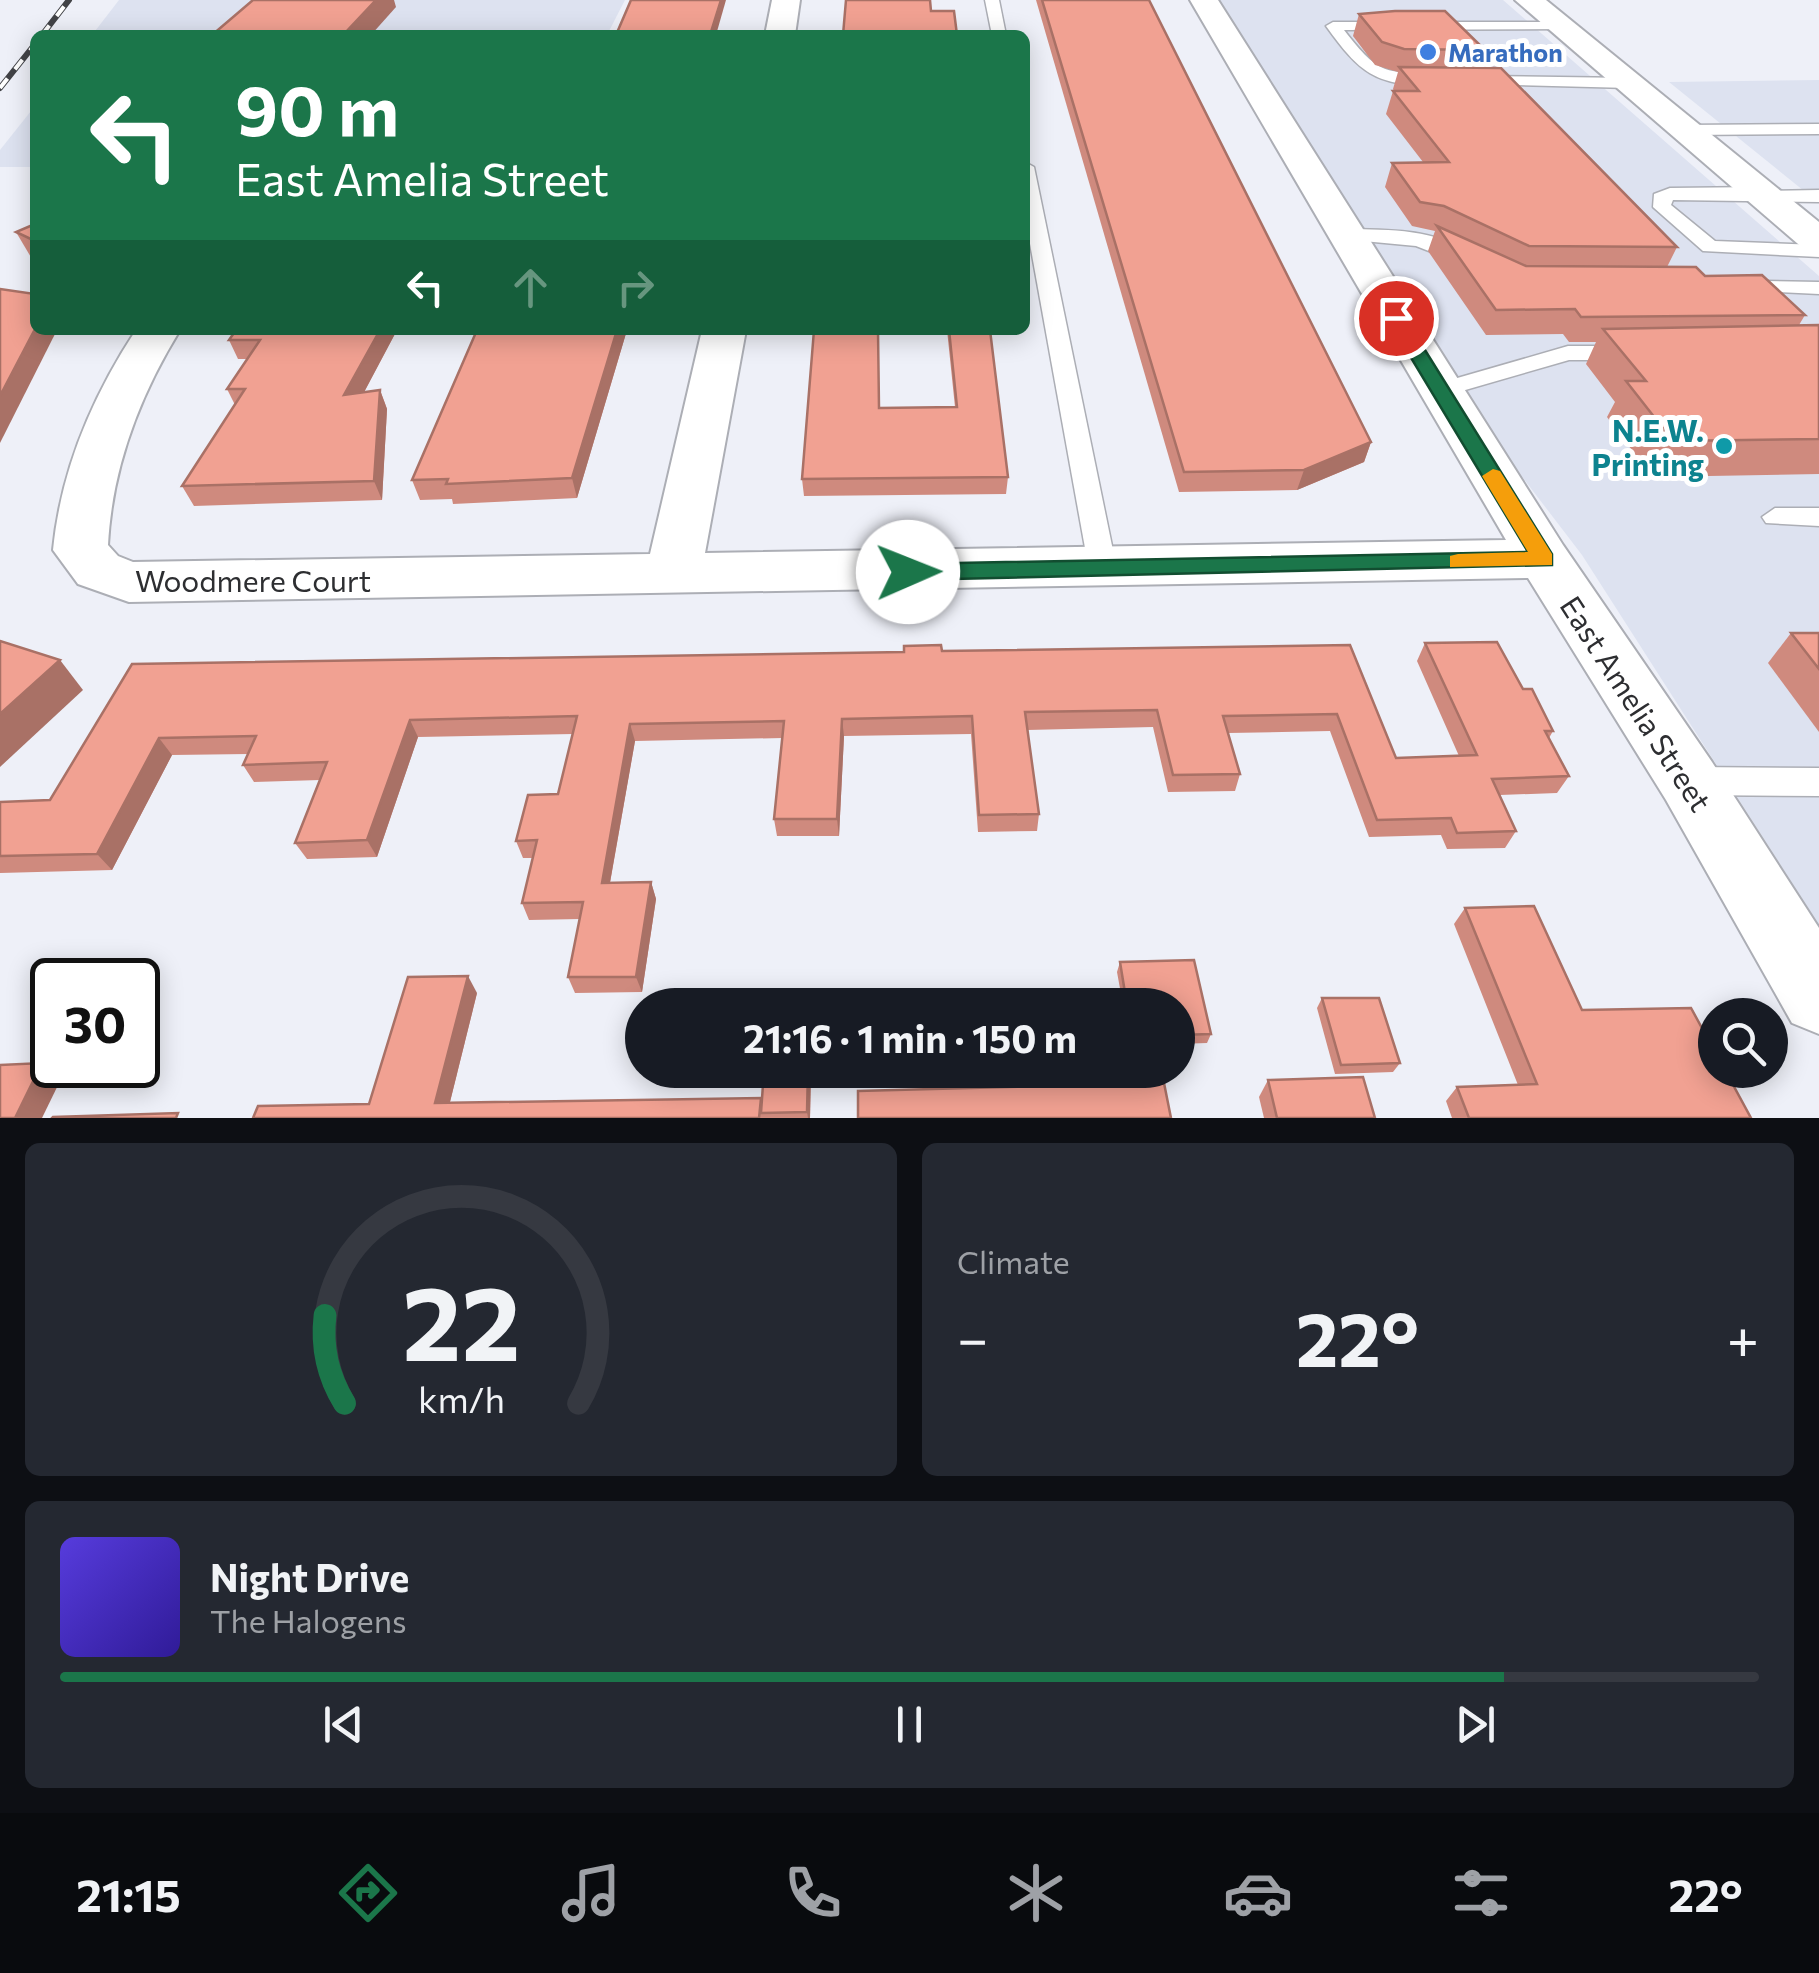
<!DOCTYPE html>
<meta charset="utf-8">
<style>
:root{--surface:#171b24;--page:#242831;--text:#f1f3f6;--muted:#9ea1a6;--line:#363941;--accent:#1b764a}
body{margin:0;font-family:Commissioner,sans-serif;background:var(--page);color:var(--text);height:100vh;display:flex;flex-direction:column;font-size:38px;white-space:nowrap}
*{box-sizing:border-box;margin:0}
p{font-size:32px;color:var(--muted)}
.icon{flex:none;width:55px;height:55px;fill:none;stroke:currentColor;stroke-width:2;stroke-linecap:round;stroke-linejoin:round}
.map{position:relative;height:1118px;overflow:hidden}
.drawer{display:flex;flex-direction:column;gap:25px;padding:25px;background:#0d0f14;flex:1}
.drawer>*{flex:none}
.top-card{position:absolute;left:30px;top:30px;width:1000px;height:305px;border-radius:15px;box-shadow:0 5px 25px #0003;background:#1b764a;color:#fff;overflow:hidden}
.tools{position:absolute;left:1698px;top:998px;display:grid;gap:20px}
.tools a{display:grid;place-items:center;width:90px;height:90px;border-radius:50%;background:var(--surface);box-shadow:0 5px 25px #0003;font-size:50px}
.speed{position:absolute;left:30px;top:958px;display:flex;gap:20px;font-size:50px;font-weight:700;text-align:center}
.speed>*{display:grid;place-content:center;width:130px;height:130px;border-radius:50%;background:var(--surface);box-shadow:0 5px 25px #0003;line-height:1}
.speed .limit{border:5px solid #111;border-radius:15px;background:#fff;color:#111}
.pin{position:absolute;display:grid;place-items:center;width:85px;height:85px;color:#fff;margin:-42px;border:5px solid #fff;border-radius:50%;box-shadow:0 2px 10px #0007}
.me{position:absolute;width:110px;margin:-55px;rotate:89deg;stroke-linejoin:round;filter:drop-shadow(0 0 8px #0008)}
.turn{display:flex;align-items:center;gap:35px;height:210px;padding:0 40px;font-size:45px}
.turn .icon{width:130px;height:130px;stroke-width:2.5}
.turn b{display:block;font-size:70px;line-height:85px}
.lanes{display:flex;align-items:center;height:95px;padding:0 40px;background:#0003;justify-content:center;gap:50px;direction:ltr}
.lanes .off{opacity:.35}
.big{font-size:75px;font-weight:700;line-height:1.1}
.drawer .card{flex:1;display:flex;flex-direction:column;justify-content:center;gap:15px;min-width:0;padding:0 35px;border-radius:15px;background:var(--page)}
.drawer .dial{align-items:center;gap:0}
.dial svg{height:260px;overflow:visible;fill:none;stroke:var(--line);stroke-width:7;stroke-linecap:round;text-anchor:middle}
.dial text{fill:var(--text);stroke:none}
.song{display:flex;align-items:center;gap:30px}
.cover{width:120px;height:120px;border-radius:15px;background:linear-gradient(135deg,hsl(250 70% 55%),hsl(250 70% 35%))}
.played{height:10px;border-radius:5px;background:linear-gradient(90deg,var(--accent) 85%,var(--line) 85%)}
.keys{display:flex;justify-content:space-around;direction:ltr}
.heat{display:flex;justify-content:space-between;align-items:center;font-size:55px;direction:ltr}
.drawer .tiles{flex:1;display:grid;gap:25px;grid-template-columns:1fr 1fr}
.card:last-child{grid-column:span 2}
.trip{position:absolute;left:625px;top:988px;width:570px;height:100px;border-radius:50px;background:var(--surface);box-shadow:0 5px 25px #0003;font-weight:700;line-height:100px;text-align:center}
.menu{display:flex;height:160px;justify-content:space-around;align-items:center;background:#090b0e;color:var(--muted)}
.menu .icon{width:70px;height:70px}
.menu .current{color:var(--accent)}
.menu b{font-size:45px;color:var(--text)}
.map>svg:first-child{display:block}
</style>
<div class="map">
<svg width="1819" height="1118" viewBox="0 0 1819 1118">
<rect width="100%" height="100%" fill="#eef0f8"/>
<g fill="#dde2f0">
<path d="M119 0H625L607 35H92Z"/>
<path d="M1219 0H1503L1819 276V925L1582 555 1507 457Z"/>
<path d="M1819 80V203L1669 82Z"/>
<path d="M35 106V167H0V150Z"/>
</g>
<g fill="none" stroke-linecap="round" stroke-linejoin="round">
<g stroke="#acaeb5" stroke-width="3">
<g id="service">
<path d="M985 0H999L1006 35H992Z"/>
<path d="M1560 22 1565 23V29L1344 30C1382 79 1383 68 1439 78V84L1433 86C1374 85 1360 73 1326 26L1333 22Z"/>
<path d="M1481 76 1629 78 1637 83 1629 88 1475 84V78Z"/>
<path d="M1819 124V134L1686 135 1678 130 1686 125Z"/>
<path d="M1025 162 1034 167 1117 570 1103 580 1089 570 1025 216Z"/>
<path d="M1761 187 1769 191 1819 190V202L1673 200 1671 205 1715 241 1819 245V257L1703 251 1653 207 1654 194 1670 188Z"/>
<path d="M1349 229C1388 230 1443 228 1472 258L1462 264 1416 246 1342 239V231Z"/>
<path d="M1766 281 1819 282V294L1759 291V283Z"/>
<path d="M1568 346H1628L1639 353 1628 360H1569L1441 397 1429 390 1433 385Z"/>
<path d="M1775 508H1819V526L1766 523 1762 517Z"/>
<path d="M1691 767 1819 768V796L1691 795 1679 791 1675 781 1679 771Z"/>
</g>
</g>
<g stroke="#acaeb5" stroke-width="4">
<g id="minor">
<path d="M772 0H800L795 35H765Z"/>
<path d="M1190 0H1218L1563 545 1712 762 1819 928V1034L1792 1023 1666 800 1528 578 129 602 78 584 53 550C61 470 92 397 136 330H180C140 395 112 468 108 545L118 556 133 562 650 554 702 330H746L705 553 1506 540Z"/>
</g>
</g>
<g stroke="#acaeb5" stroke-width="4">
<path id="secondary" d="M1515 0H1546L1819 222V254L1805 250Z"/>
</g>
<use href="#service" fill="#fff" fill-rule="evenodd"/>
<use href="#minor" fill="#fff" fill-rule="evenodd"/>
<use href="#secondary" fill="#fff" fill-rule="evenodd"/>
<g stroke="#424347" stroke-width="6">
<g id="rail">
<path d="M42 35 69 0"/>
<path d="M0 88 35 44"/>
</g>
</g>
<use href="#rail" stroke="#fff" stroke-width="4" stroke-dasharray="12" stroke-linecap="butt"/>
</g>
<g fill="#cf8a7e">
<path d="M1036 0H1149L1371 442 1364 462 1297 490 1179 492Z"/>
<path d="M1359 14 1485 50 1479 68 1677 247 1667 267 1705 276 1805 315 1799 325H1819V474L1652 477 1607 417 1615 402 1586 364 1596 342H1569L1563 334 1486 335 1428 251 1435 231 1412 226 1385 187 1392 163 1423 162 1386 114 1393 91H1394L1393 89 1398 72 1375 65 1353 36Z"/>
<path d="M35 224V260L32 259 16 232Z"/>
<path d="M236 330H397L364 392 380 390 387 409 382 500 194 506 182 486 235 405 227 389 247 359H238L229 340Z"/>
<path d="M627 330 577 498 453 504 452 499 420 500 412 480Z"/>
<path d="M947 330H990L1008 477 1006 494 804 496 802 479 879 408 955 407Z"/>
<path d="M1791 633H1819V732L1768 663Z"/>
<path d="M1425 643 1523 689 1553 731 1549 738 1569 776 1557 793 1500 795 1516 831 1505 848 1447 849 1441 835 1369 837 1330 731 1228 733 1240 774 1235 791 1168 792 1153 727 1027 730 1039 814 1037 831 978 832 971 734 844 736 839 836H777L774 819 782 738 635 741 610 883 651 882 656 899 642 992 575 993 568 977 580 919 529 920 522 903 533 858H523L516 841 558 794 573 734 418 737 377 857 307 859 295 843 320 780 254 782 243 765 248 754 172 755 112 870 0 873V802L50 800 132 664 1350 645 1396 758 1459 756 1417 661Z"/>
<path d="M1465 908 1582 1010 1751 1118H1452L1446 1101 1457 1087 1518 1085 1454 924Z"/>
<path d="M1194 960 1211 1034 1207 1043 1178 1044V1005H1123L1117 972 1120 962Z"/>
<path d="M477 993 450 1102 762 1103 811 1070 810 1118H253L369 1104Z"/>
<path d="M1322 998 1400 1063 1393 1072 1335 1074 1317 1008Z"/>
<path d="M1268 1080 1375 1118H1264L1259 1097Z"/>
</g>
<g fill="#a97166">
<path d="M376 0H394L396 7 371 35H343Z"/>
<path d="M721 0H726L716 35H710Z"/>
<path d="M35 330H57L0 443V396Z"/>
<path d="M380 330H397L352 415 344 395Z"/>
<path d="M617 330H627L577 498 572 478Z"/>
<path d="M380 390 387 409 382 500 374 481Z"/>
<path d="M1371 442 1364 462 1297 490 1304 470Z"/>
<path d="M60 660 83 690 0 767V714Z"/>
<path d="M842 719 844 736 839 836 837 819Z"/>
<path d="M410 720 418 737 377 857 367 840Z"/>
<path d="M630 724 635 741 607 899 602 883Z"/>
<path d="M159 738 172 755 112 870 97 854Z"/>
<path d="M651 882 656 899 642 992 636 977Z"/>
<path d="M468 976 477 993 446 1118 435 1103Z"/>
<path d="M42 1063 61 1079 42 1118H15Z"/>
<path d="M808 1070H811L810 1118H808L807 1112Z"/>
</g>
<g fill="#f1a192" stroke="#a97166" stroke-width="2.5">
<path d="M253 0H376L343 35H212Z"/>
<path d="M631 0H721L710 35H616Z"/>
<path d="M846 0H930L931 11H954L957 35H843Z"/>
<path d="M1042 0H1149L1371 442 1304 470 1184 472Z"/>
<path d="M1395 11H1445L1485 50 1404 49 1382 42 1359 14Z"/>
<path d="M1399 67 1501 68 1677 247 1529 246 1444 206 1420 202 1392 163 1449 162 1393 91H1419Z"/>
<path d="M35 224V241L16 232Z"/>
<path d="M1437 226 1526 266 1696 267 1705 276 1762 275 1805 315 1581 317 1575 309 1496 310Z"/>
<path d="M0 289 35 294V329L0 396Z"/>
<path d="M1819 325V439L1673 441 1626 381H1646L1603 329Z"/>
<path d="M236 330H380L344 395 380 390 374 481 182 486 245 389H227L260 340H229Z"/>
<path d="M477 330H617L572 478 446 484 448 479 412 480Z"/>
<path d="M814 330H878L879 408 957 407 949 330H990L1008 477 802 479Z"/>
<path d="M1791 633H1819V669Z"/>
<path d="M0 641 60 660 0 714Z"/>
<path d="M1497 642 1523 689H1532L1553 731H1545L1569 776 1492 779 1516 831 1457 833 1451 818 1377 820 1337 714 1223 716 1240 774 1173 775 1157 710 1025 712 1039 814 979 815 972 716 842 719 837 819H774L784 721 630 724 602 883 651 882 636 977H568L583 902 522 903 537 840 516 841 528 795 558 794 577 716 410 720 367 840 295 843 327 762 243 765 256 736 159 738 97 854 0 856V802L50 800 132 664 904 652V646L941 645 942 651 1350 645 1396 758 1477 755 1425 643Z"/>
<path d="M1534 906 1582 1010 1691 1008 1715 1052V1070H1725L1751 1118H1469L1457 1087 1537 1084 1465 908Z"/>
<path d="M1194 960 1211 1034 1178 1035V1005H1127L1120 962Z"/>
<path d="M468 976 435 1103 761 1098 759 1118H253L258 1106 369 1104 408 977Z"/>
<path d="M810 995V1005H767L768 996Z"/>
<path d="M1322 998H1379L1400 1063 1341 1065Z"/>
<path d="M42 1063 15 1118H0V1065Z"/>
<path d="M764 1070H808L807 1112 761 1113Z"/>
<path d="M1363 1077 1375 1118H1277L1268 1080Z"/>
<path d="M1164 1083 1171 1118H858V1091Z"/>
<path d="M178 1113 176 1118H52L53 1117Z"/>
</g>
<path fill="#1b764a" stroke="#124d30" stroke-width="2.5" d="M1396 312 1405 318 1552 554V565L908 580 896 572 908 564 1528 552 1387 318Z"/>
<path fill="#f59e0b" d="M1493 469 1500 471 1552 554V565L1450 567V556L1458 554 1528 552 1482 476Z"/>
<circle fill="#3f7fe0" stroke="#fff" stroke-width="4" cx="1428" cy="52" r="10"/>
<circle fill="#0f9aa8" stroke="#fff" stroke-width="4" cx="1724" cy="446" r="10"/>
<g text-anchor="middle" dominant-baseline="central" stroke-width="10" stroke-linejoin="round" paint-order="stroke">
<g font-size="25" font-weight="bold" fill="#366cbe" stroke="#fff" text-anchor="start">
<text x="1448" y="52">Marathon</text>
</g>
<g font-size="30" font-weight="bold" fill="#0d838f" stroke="#fff" text-anchor="end">
<text x="1704" y="429">N.E.W.<tspan x="1704" dy="34">Printing</tspan></text>
</g>
<g font-size="30" fill="#2d2e31" stroke="#fff">
<text x="253" y="579">Woodmere Court</text>
<text transform="translate(1637 703) rotate(57)">East Amelia Street</text>
</g>
</g>
</svg>
<div class="tools">
<a><svg class="icon" aria-label="search" viewBox="0 0 24 24"><circle cx="10" cy="10" r="6"/><path d="M15 15l6 6"/></svg></a>
</div>
<div class="speed"><div class="limit">30</div></div>
<div class="pin" style="left:1396px;top:318px;background:#d93025"><svg class="icon" aria-label="arrive" viewBox="0 0 24 24"><path d="M6 21V4h12l-3 4 3 4H6"/></svg></div>
<svg class="me" style="left:908px;top:572px" viewBox="-20 -20 40 40"><circle r="19" fill="#fff"/><path d="M0-13L10 11 0 6-10 11z" fill="#1b764a"/></svg>
<div class="trip">21:16 · 1 min · 150 m</div>
<div class="top-card">
<div class="turn"><svg class="icon" aria-label="left" viewBox="0 0 24 24"><path d="M17 20v-9H6M10 6l-5 5 5 5"/></svg><div><b>90 m</b>East Amelia Street</div></div>
<div class="lanes"><svg class="icon" aria-label="left" viewBox="0 0 24 24"><path d="M17 20v-9H6M10 6l-5 5 5 5"/></svg><svg class="icon off" aria-label="ahead" viewBox="0 0 24 24"><path d="M12 20V5M6 11l6-6 6 6"/></svg><svg class="icon off" aria-label="right" viewBox="0 0 24 24"><path d="M7 20v-9h11M14 6l5 5-5 5"/></svg></div>
</div>
</div>
<section class="drawer">
<div class="tiles">
<div class="card dial"><svg viewBox="0 0 100 80">
<path d="M14 69A42 42 0 1 1 86 69"/>
<path d="M14 69A42 42 0 0 1 8 42" stroke="#1b764a"/>
<text x="50" y="56" font-size="32" font-weight="700">22</text>
<text x="50" y="72" font-size="11">km/h</text>
</svg></div>
<div class="card"><p>Climate</p>
<div class="heat"><a>−</a><b class="big">22°</b><a>+</a></div>
</div>
<div class="card">
<div class="song"><i class="cover"></i><div><b>Night Drive</b><p>The Halogens</p></div></div>
<div class="played"></div>
<div class="keys"><svg class="icon" aria-label="previous" viewBox="0 0 24 24"><path d="M18 5L8 12l10 7zM5 5v14"/></svg><svg class="icon" aria-label="pause" viewBox="0 0 24 24"><path d="M8 5v14M16 5v14"/></svg><svg class="icon" aria-label="next" viewBox="0 0 24 24"><path d="M6 5l10 7-10 7zM19 5v14"/></svg></div>
</div>
</div>
</section>
<nav class="menu">
<b>21:15</b>
<svg class="icon current" aria-label="directions" viewBox="0 0 24 24"><path d="M12 3l9 9-9 9-9-9zM9 14v-3h6M13 9l2 2-2 2"/></svg>
<svg class="icon" aria-label="music" viewBox="0 0 24 24"><path d="M9 18V5l10-2v13"/><circle cx="6" cy="18" r="3"/><circle cx="16" cy="16" r="3"/></svg>
<svg class="icon" aria-label="phone" viewBox="0 0 24 24"><path d="M5 4h4l2 5-3 2q2 4 5 5l2-3 5 2v4C11 20 4 13 5 4z"/></svg>
<svg class="icon" aria-label="climate" viewBox="0 0 24 24"><path d="M12 3v18M4 7l16 10M4 17L20 7"/></svg>
<svg class="icon" aria-label="car" viewBox="0 0 24 24"><path d="M5 17H2v-5l4-1 3-4h7l3 4 3 1v5h-3M9 17h6M6 11h13"/><circle cx="7" cy="17" r="2"/><circle cx="17" cy="17" r="2"/></svg>
<svg class="icon" aria-label="filters" viewBox="0 0 24 24"><path d="M4 7h16M4 17h16"/><circle cx="9" cy="7" r="2"/><circle cx="15" cy="17" r="2"/></svg>
<b>22°</b>
</nav>
